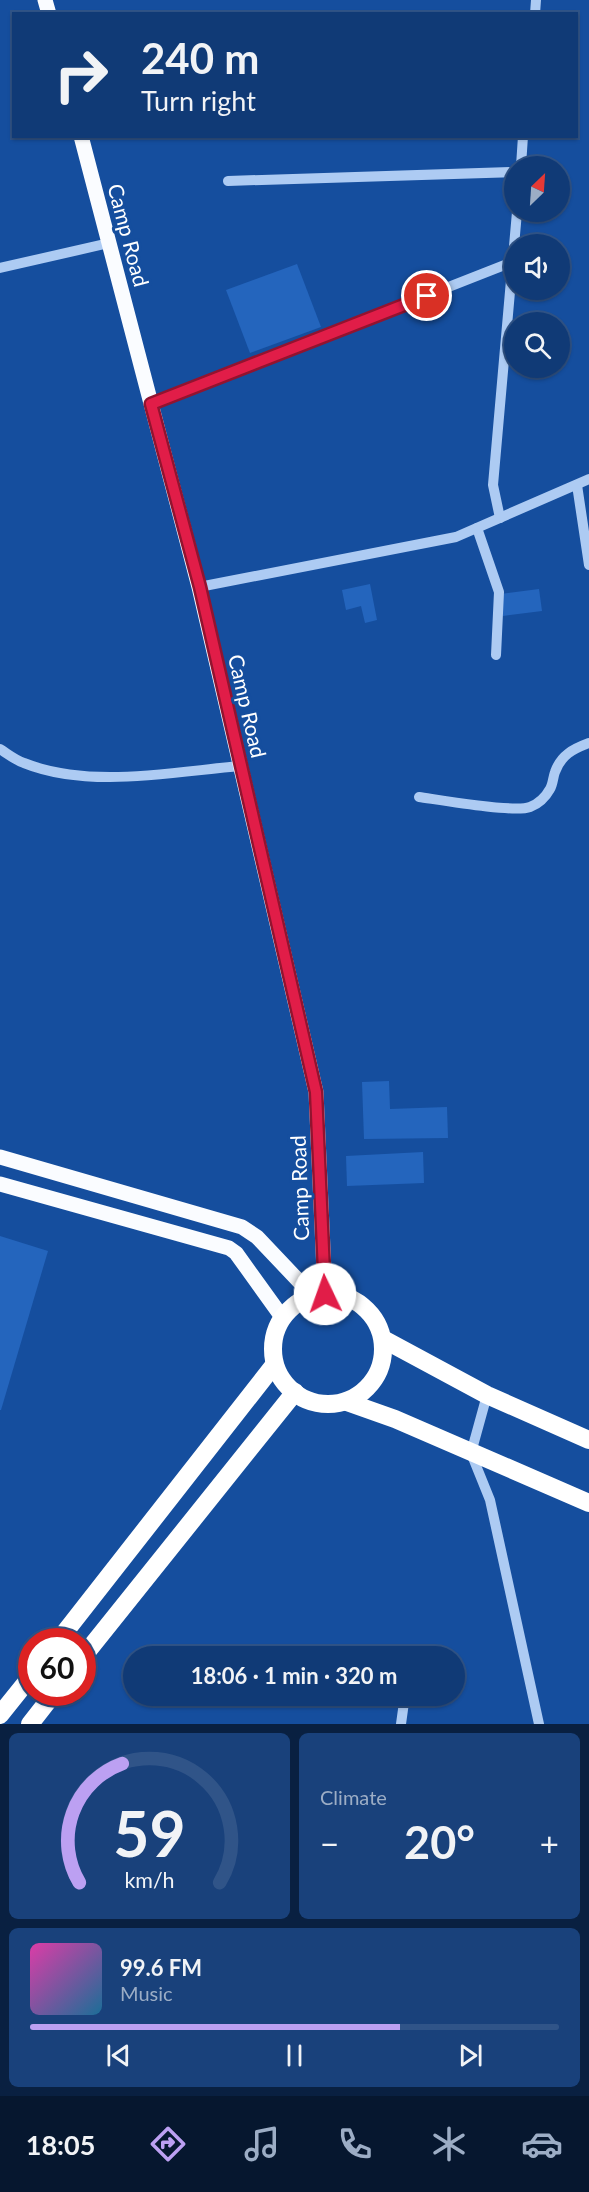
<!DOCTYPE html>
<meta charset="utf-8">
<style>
:root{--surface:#103a76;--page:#19417b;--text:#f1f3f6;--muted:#9cadc5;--line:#305488;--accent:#bca0f2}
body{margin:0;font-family:Lato,sans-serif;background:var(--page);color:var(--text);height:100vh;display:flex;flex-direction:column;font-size:22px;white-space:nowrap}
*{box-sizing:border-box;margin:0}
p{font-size:20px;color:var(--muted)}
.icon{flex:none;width:33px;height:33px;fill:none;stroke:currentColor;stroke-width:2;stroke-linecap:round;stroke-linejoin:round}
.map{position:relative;height:1724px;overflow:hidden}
.side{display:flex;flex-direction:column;gap:9px;padding:9px;background:#092041;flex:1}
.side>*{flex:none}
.hud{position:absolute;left:12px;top:12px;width:566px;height:126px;border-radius:0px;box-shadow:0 2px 4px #0004,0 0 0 2px var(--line);background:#103a76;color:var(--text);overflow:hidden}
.needle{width:39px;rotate:25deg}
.fabs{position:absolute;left:504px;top:156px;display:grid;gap:12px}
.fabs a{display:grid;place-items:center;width:66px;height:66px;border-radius:50%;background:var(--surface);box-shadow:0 2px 4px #0004,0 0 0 2px var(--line);font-size:30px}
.speed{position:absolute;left:18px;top:1628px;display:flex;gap:12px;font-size:30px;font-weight:700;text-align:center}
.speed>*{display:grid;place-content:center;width:78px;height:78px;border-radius:50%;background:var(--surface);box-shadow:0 2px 4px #0004,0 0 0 2px var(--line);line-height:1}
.speed .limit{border:9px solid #d22;background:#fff;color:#111}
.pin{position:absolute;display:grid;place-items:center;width:51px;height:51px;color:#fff;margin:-26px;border:3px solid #fff;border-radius:50%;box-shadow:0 2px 6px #0007}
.me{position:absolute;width:66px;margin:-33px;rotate:357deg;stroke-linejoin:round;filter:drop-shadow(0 0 4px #0008)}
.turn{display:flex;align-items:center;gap:21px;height:126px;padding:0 30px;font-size:27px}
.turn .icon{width:78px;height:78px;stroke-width:2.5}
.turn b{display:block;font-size:42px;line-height:51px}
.big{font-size:45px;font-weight:700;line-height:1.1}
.side .tile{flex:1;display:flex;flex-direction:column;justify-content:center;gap:9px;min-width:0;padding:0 21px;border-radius:9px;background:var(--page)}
.side .dial{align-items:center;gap:0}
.dial svg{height:156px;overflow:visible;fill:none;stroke:var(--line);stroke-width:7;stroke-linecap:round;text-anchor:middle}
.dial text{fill:var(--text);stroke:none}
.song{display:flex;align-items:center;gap:18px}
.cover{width:72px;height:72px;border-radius:9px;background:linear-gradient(135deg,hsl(320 70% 55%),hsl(200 70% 35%))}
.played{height:6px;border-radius:3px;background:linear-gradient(90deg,var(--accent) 70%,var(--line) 70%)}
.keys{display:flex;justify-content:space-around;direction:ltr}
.heat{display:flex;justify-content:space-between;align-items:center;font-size:33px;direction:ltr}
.side .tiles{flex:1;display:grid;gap:9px;grid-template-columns:1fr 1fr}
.tile:last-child{grid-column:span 2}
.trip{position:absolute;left:123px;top:1646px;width:342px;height:60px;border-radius:30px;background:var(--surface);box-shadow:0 2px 4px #0004,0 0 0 2px var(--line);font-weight:700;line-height:60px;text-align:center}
.menu{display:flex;height:96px;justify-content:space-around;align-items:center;background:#06172f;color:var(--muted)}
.menu .icon{width:42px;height:42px}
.menu .active{color:var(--accent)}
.menu b{font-size:27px;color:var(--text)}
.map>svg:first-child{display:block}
</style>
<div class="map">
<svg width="589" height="1724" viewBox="0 0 589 1724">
<rect width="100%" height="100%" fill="#154e9e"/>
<g fill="#2465bd">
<path d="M297 264 321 327 250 353 226 290Z"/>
<path d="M370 584 377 620 365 623 361 606 346 610 342 590Z"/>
<path d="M539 589 542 611 503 616 500 594Z"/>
<path d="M389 1081 390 1109 447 1107 448 1138 364 1139 362 1082Z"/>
<path d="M423 1152 424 1183 347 1186 346 1156Z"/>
<path d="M0 1236 48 1251 1 1410H0Z"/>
</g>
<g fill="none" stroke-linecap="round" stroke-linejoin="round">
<g stroke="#adcbf3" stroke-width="10">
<path d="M535 14 536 0"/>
<path d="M521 166 523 136"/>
<path d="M228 181 514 172"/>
<path d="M0 268 109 243"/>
<path d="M151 404 512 262"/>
<path d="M577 485 589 565"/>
<path d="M500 518 493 485 517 212"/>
<path d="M477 528 499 592 496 655"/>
<path d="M199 587 456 537 589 479"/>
<path d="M0 749C8 754 15 760 24 763 89 789 172 772 240 766"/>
<path d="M419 797C440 800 514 813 530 807 538 804 545 798 550 789 553 784 553 777 555 772 561 755 573 749 589 743"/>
<path d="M487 1395 471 1453 490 1500 539 1724"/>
<path d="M401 1724 405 1695"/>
</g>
<g stroke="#fafcff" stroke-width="15">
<path d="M45 0 49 14"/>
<path d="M81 136 199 587 316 1092 325 1294"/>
<path d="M0 1157 242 1227 257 1237 313 1296"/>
<path d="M0 1184 229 1248 236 1253 282 1317"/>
</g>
<g stroke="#fff" stroke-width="18">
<circle cx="328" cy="1349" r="55"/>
<path d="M383 1339 487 1395 589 1440"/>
<path d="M347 1402 395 1419 589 1503"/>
<path d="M58 1641 274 1365"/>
<path d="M82 1658 295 1392"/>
<path d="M0 1715 32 1675"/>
<path d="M30 1724 55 1692"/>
</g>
</g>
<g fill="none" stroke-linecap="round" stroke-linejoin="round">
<g stroke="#92132f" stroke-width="15">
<path id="route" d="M325 1294 316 1092 200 587 151 404 427 296"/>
</g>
<use href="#route" stroke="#e11d48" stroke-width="10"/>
</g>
<g text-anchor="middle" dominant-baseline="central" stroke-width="6" stroke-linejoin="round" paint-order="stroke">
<g font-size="21" fill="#fff" stroke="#154e9e">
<text transform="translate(129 235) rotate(75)">Camp Road</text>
<text transform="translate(248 706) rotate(77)">Camp Road</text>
<text transform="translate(299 1188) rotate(-92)">Camp Road</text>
</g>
</g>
</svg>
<div class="fabs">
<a><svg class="needle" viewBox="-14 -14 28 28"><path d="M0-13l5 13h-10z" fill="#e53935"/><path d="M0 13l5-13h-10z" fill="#9cadc5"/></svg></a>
<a><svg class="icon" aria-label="sound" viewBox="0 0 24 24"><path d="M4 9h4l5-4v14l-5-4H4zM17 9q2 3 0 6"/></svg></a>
<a><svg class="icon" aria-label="search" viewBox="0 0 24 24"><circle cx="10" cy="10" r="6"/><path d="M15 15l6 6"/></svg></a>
</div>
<div class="speed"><div class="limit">60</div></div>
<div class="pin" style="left:427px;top:296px;background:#d93025"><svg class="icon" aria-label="arrive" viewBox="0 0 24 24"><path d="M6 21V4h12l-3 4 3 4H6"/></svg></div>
<svg class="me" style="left:325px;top:1294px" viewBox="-20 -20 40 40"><circle r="19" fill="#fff"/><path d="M0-13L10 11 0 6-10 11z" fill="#e11d48"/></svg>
<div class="trip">18:06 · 1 min · 320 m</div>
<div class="hud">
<div class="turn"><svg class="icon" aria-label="right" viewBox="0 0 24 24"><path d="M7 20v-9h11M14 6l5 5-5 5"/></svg><div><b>240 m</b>Turn right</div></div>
</div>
</div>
<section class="side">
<div class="tiles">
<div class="tile dial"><svg viewBox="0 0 100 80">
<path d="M14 69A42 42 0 1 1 86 69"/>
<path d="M14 69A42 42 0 0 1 36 8" stroke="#bca0f2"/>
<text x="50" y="56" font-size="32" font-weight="700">59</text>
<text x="50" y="72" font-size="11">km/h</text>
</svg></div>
<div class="tile"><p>Climate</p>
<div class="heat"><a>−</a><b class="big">20°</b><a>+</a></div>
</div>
<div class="tile">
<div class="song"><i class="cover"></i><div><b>99.6 FM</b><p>Music</p></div></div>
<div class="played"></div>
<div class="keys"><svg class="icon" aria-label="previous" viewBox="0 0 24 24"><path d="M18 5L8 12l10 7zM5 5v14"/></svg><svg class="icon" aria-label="pause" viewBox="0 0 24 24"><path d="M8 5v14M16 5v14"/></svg><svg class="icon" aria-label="next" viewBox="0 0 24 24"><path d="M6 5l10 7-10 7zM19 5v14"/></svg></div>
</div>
</div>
</section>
<nav class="menu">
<b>18:05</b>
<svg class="icon active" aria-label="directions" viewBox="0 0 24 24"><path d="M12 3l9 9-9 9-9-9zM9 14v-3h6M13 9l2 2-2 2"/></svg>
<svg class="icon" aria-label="music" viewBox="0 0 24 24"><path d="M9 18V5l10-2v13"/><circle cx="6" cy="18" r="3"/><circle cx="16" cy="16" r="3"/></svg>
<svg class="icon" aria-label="phone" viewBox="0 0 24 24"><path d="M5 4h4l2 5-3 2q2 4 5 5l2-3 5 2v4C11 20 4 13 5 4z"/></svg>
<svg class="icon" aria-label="climate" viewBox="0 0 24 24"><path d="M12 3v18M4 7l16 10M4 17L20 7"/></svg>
<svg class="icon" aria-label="car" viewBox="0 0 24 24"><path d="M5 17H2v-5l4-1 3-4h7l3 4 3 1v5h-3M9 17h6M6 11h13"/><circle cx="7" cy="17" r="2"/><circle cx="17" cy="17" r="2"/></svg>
</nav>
